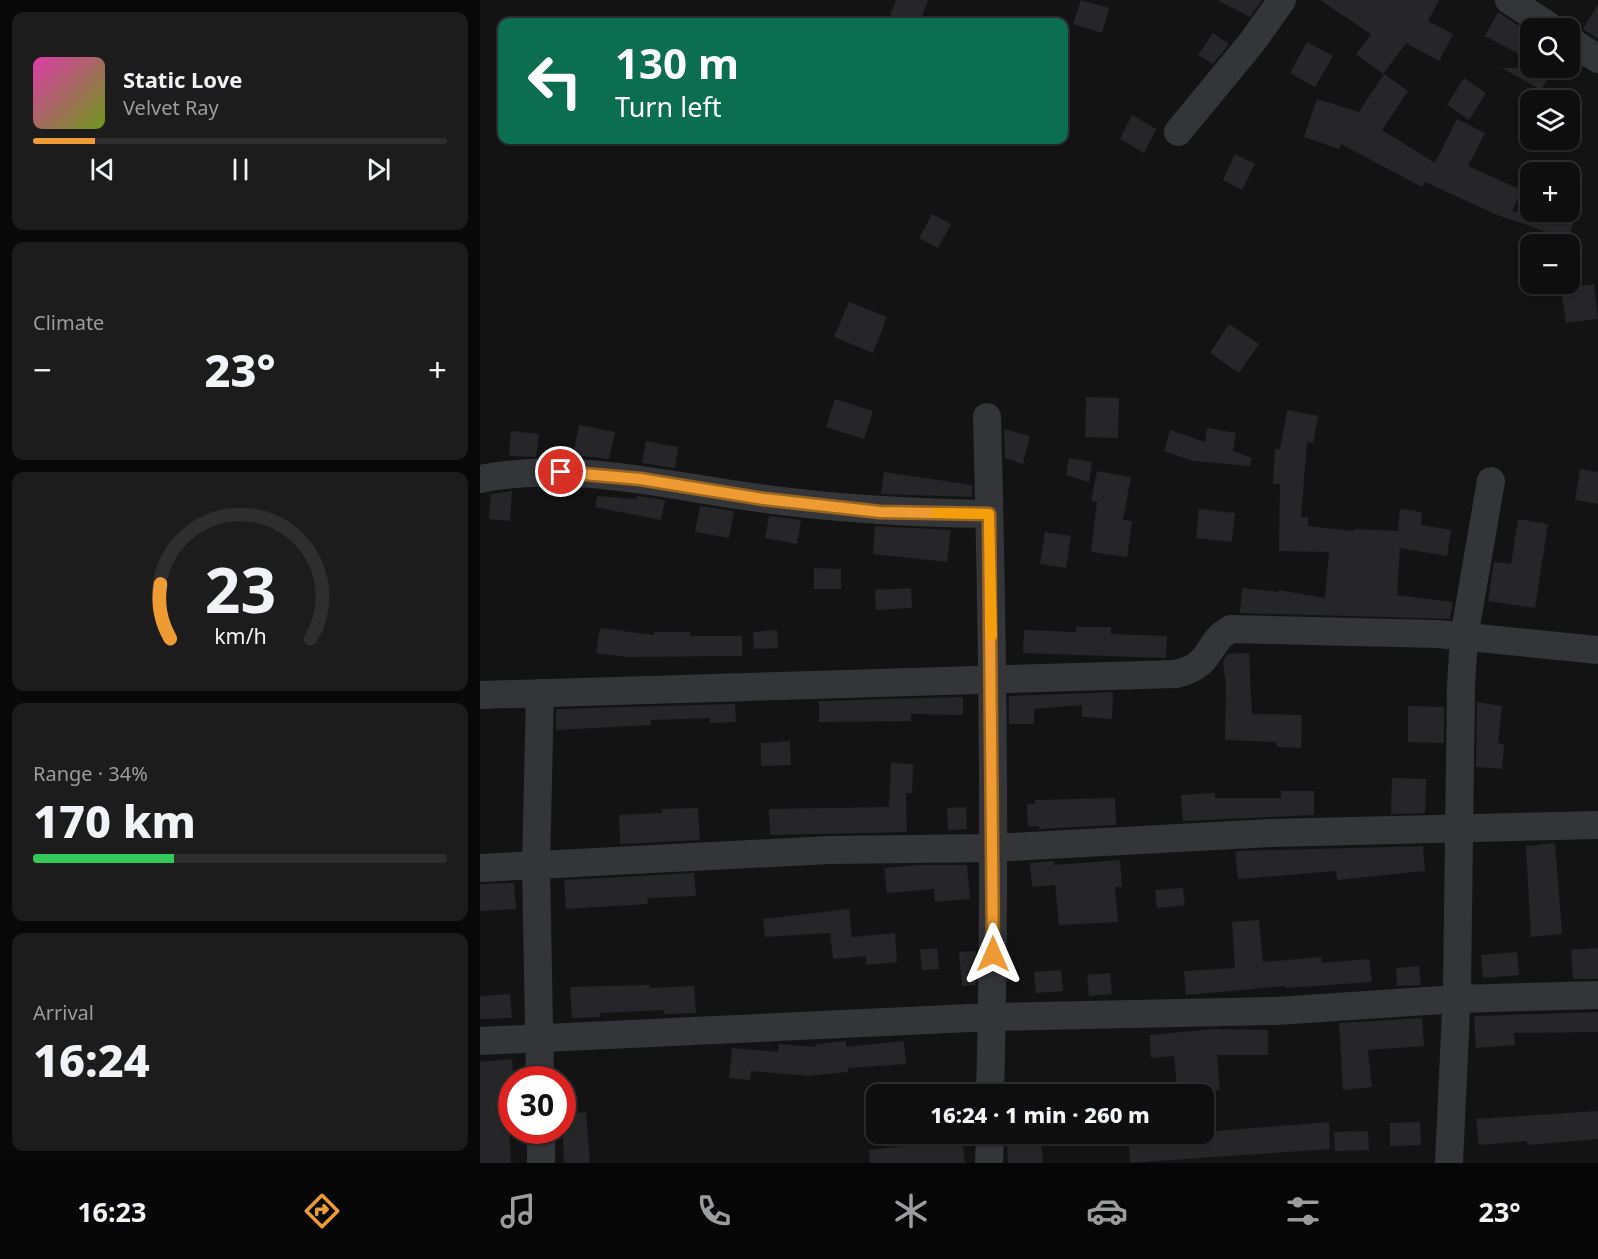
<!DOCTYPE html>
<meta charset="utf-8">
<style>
:root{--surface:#0e0e0f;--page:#1c1c1d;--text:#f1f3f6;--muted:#9b9c9e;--line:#2e2e2f;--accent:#ed9b32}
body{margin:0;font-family:"Noto Sans",sans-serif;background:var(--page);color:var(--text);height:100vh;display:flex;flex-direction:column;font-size:22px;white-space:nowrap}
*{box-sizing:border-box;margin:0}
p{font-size:20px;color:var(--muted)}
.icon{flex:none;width:33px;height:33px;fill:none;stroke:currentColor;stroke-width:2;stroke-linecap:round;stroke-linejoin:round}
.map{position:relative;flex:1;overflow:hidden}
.drawer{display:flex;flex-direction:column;gap:12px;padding:12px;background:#080808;width:480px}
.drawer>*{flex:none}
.banner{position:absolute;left:18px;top:18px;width:570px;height:126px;border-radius:12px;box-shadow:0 2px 4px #0004,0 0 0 2px var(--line);background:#0b6e4f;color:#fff;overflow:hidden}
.tools{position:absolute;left:1040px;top:18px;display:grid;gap:12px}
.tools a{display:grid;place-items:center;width:60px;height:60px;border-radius:12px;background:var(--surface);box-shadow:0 2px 4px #0004,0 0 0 2px var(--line);font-size:30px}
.speed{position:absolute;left:18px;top:1066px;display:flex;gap:12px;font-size:30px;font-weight:700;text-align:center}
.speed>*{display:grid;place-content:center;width:78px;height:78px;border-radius:50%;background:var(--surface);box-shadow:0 2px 4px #0004,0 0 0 2px var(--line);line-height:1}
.speed .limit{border:9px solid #d22;background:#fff;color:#111}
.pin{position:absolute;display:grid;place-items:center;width:51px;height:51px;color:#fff;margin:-26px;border:3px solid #fff;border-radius:50%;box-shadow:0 2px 6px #0007}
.me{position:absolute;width:66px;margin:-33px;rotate:0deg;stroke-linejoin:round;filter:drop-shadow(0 0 4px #0008)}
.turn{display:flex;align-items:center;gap:21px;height:126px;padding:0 18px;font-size:27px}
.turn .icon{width:78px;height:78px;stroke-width:2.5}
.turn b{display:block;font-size:42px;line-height:51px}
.big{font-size:45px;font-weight:800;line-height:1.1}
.drawer .tile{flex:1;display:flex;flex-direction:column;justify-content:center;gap:9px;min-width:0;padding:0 21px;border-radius:12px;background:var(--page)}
.drawer .dial{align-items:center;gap:0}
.dial svg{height:156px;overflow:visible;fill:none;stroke:var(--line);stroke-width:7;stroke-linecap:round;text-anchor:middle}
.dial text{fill:var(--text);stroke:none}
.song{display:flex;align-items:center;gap:18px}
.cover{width:72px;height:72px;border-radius:9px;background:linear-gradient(135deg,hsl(320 70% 55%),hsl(80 70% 35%))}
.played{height:6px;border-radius:3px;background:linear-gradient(90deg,var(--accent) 15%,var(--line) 15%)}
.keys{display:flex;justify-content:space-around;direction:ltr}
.heat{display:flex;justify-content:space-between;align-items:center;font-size:33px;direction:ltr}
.charge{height:9px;border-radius:4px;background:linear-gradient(90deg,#34c759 34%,var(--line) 0)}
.trip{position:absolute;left:386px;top:1084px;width:348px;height:60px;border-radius:12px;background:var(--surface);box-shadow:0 2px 4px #0004,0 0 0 2px var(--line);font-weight:800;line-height:60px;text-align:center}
.tab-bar{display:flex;height:96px;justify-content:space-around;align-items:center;background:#060606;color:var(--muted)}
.tab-bar .icon{width:42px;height:42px}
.tab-bar .selected{color:var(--accent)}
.tab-bar b{font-size:27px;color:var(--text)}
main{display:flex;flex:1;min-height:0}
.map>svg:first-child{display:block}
</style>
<main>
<section class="drawer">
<div class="tile">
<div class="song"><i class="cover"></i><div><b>Static Love</b><p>Velvet Ray</p></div></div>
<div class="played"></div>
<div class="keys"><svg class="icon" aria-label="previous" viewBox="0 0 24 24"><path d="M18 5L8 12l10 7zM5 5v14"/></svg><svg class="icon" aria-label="pause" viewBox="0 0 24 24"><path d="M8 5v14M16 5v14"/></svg><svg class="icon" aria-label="next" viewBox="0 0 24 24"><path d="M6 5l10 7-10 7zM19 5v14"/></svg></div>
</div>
<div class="tile"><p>Climate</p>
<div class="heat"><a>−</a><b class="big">23°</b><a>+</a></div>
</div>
<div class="tile dial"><svg viewBox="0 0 100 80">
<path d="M14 69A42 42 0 1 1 86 69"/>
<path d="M14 69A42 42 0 0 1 9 41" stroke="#ed9b32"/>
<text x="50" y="56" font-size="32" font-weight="700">23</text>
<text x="50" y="72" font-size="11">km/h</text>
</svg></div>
<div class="tile"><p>Range · 34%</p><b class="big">170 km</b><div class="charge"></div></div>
<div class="tile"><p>Arrival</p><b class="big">16:24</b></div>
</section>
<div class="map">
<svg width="1118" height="1163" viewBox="0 0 1118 1163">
<rect width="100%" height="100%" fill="#131314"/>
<g fill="#262628">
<path d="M416 0H448L440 22H430L410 15Z"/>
<path d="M601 0 629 8 622 33 593 24Z"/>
<path d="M737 0H782L770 17Z"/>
<path d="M840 0H959L948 21 973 34 959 61 926 43 903 74 876 54 891 34Z"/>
<path d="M1118 4V39L1103 29Z"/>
<path d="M1018 12 1050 33V60L1005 36Z"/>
<path d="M733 33 749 44 733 64 718 55Z"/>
<path d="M827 42 853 56 835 87 810 73Z"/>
<path d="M1022 68H1074L1061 90Z"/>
<path d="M904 74 928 91 902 130 955 163 977 119 1005 133 988 166 1041 190 1032 212H1097L1088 239 1017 215 945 182 942 187 861 144 859 149 824 137 837 99 879 112Z"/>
<path d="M984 78 1006 93 989 120 967 105Z"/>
<path d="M652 115 676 129 664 153 640 139Z"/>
<path d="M755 154 775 164 762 190 743 180Z"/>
<path d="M452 214 471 224 458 248 439 238Z"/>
<path d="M1114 284 1118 319 1086 323 1081 289Z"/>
<path d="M369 302 407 317 393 353 354 337Z"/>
<path d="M749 324 779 344 759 373 730 353Z"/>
<path d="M606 397 639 398 638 438 605 437Z"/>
<path d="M355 399 393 411 384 439 346 427Z"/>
<path d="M807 410 838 416 833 443 827 442 821 517H828V526L874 531V529L918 531 920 509 942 512 941 525 971 530 967 556 920 548 917 595 973 602 970 619 760 613 762 588 798 592 799 590 845 598 849 552 799 551 800 484H793L795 449H800Z"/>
<path d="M99 425 135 432 129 459 93 455Z"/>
<path d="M727 428 756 433 753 451 772 458 770 466 713 461 684 451 690 430 725 442Z"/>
<path d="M524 429 550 436 543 464 525 458Z"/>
<path d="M31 431 59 434 56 457 29 456Z"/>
<path d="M166 441 198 447 195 468 162 463Z"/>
<path d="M589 458 612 462 609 482 586 475Z"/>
<path d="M1100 469 1118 472V504L1095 500Z"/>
<path d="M617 471 651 477 643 520 652 521 647 557 611 552 617 502 611 501Z"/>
<path d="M404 472 492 485V497L401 494Z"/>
<path d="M32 491 30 521 9 519 11 494Z"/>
<path d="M117 496 157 499V496L185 500 181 520 115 507Z"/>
<path d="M220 506 254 511 249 538 215 532Z"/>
<path d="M719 509 755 513 752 542 716 538Z"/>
<path d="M289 516 321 520 317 544 285 538Z"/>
<path d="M1038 519 1068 524 1055 608 1008 601 1014 562 1031 564Z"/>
<path d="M395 526 471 530 467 562 393 554Z"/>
<path d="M565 532 591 536 586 568 560 564Z"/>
<path d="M334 568 361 569V589H334Z"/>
<path d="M431 588 432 608 396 610 395 590Z"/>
<path d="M596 627H631V634L687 636 686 658 543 653 544 630 596 632Z"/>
<path d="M120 628 174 635V632H210V636H262V656L147 657 116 653Z"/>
<path d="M297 630 298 648 274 649 273 632Z"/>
<path d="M769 653 772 714 822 715 821 748 796 747 797 742 745 740 746 684 743 661 748 654Z"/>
<path d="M633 692 632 719 602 717V705L554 709V724H529V696Z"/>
<path d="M483 697V715L431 714V721L339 722V701Z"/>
<path d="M997 702 1022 706 1018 743 1024 744 1022 769 996 767Z"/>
<path d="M255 704 256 722 230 723V718L171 720V725L76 730V709Z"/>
<path d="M928 706 964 707V743L928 742Z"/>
<path d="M310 741 311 765 281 766V743Z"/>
<path d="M411 763 433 764 432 793H426L427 832 290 835 289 809 409 807Z"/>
<path d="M912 778 946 779 945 813 911 814Z"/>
<path d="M801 791H834V815L703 821 701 795 735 793V798H801Z"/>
<path d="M635 798 636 825 559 829V826L548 827 547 804H555V800Z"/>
<path d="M486 807 487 829 468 830 467 808Z"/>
<path d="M218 808 220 840 140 844 139 815 182 813V809Z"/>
<path d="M1075 843 1082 934 1051 937 1046 846Z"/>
<path d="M943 846 945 871 857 880 856 871 758 879 755 853 758 851Z"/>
<path d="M640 860 642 887H635L638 922 579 925 575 885 552 887 550 863 574 861V865Z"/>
<path d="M439 865H487L490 899 455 902 454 889 407 893 404 868Z"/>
<path d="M214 873 216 896 167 898 168 904 86 909 84 880Z"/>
<path d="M34 883 36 909 0 911V884Z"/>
<path d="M703 888 705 905 677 908 675 890Z"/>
<path d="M369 909 372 937 415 933 417 962 386 965V956L353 959 350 933 285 937 283 919Z"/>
<path d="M779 920 783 962 841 957 842 963 889 959 892 982 805 988V986L706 995 704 971 755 968 752 922Z"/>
<path d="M457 948 459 969 442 970 440 950Z"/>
<path d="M1118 948V979H1093L1091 950Z"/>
<path d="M496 951V985L482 986 479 952Z"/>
<path d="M1037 952 1039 975 1003 978 1001 955Z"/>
<path d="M939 966 941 985 917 986 916 968Z"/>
<path d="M581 970 583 991 556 993 554 972Z"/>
<path d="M630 973 632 994 609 996 607 975Z"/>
<path d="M170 985V988L214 986 216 1013 184 1014V1010L120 1013V1017L92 1018 90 987Z"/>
<path d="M30 994 32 1018 0 1019V996Z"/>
<path d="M1118 1012V1032L1034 1033 1035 1045 996 1048 994 1016Z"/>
<path d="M942 1018 944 1046 888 1050 892 1087 863 1090 859 1023Z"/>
<path d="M735 1029 788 1030V1055H737L740 1090 698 1094 694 1056 671 1058 670 1035Z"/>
<path d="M366 1041V1047L424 1041 426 1064 368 1068V1072L328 1076 271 1071 270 1080 249 1078 252 1048 298 1052 299 1044 336 1047V1044Z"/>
<path d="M32 1059 34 1080 32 1090 27 1091 31 1163H0V1062Z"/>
<path d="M1118 1111V1139L1047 1145V1141L999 1145 996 1119Z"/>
<path d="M106 1112 110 1163H84L82 1114Z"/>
<path d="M849 1122 850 1149 650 1163 649 1144 701 1140V1134Z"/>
<path d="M940 1122 941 1145 910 1146V1123Z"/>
<path d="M888 1131 889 1150 855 1151 854 1132Z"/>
<path d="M482 1139 485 1163H390L389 1150Z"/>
<path d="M561 1140 563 1163H528L527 1143Z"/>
</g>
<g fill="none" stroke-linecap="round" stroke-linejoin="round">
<g stroke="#343539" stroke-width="28">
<path d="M1029 0 1072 28"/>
<path d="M1089 40 1118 59"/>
<path d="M698 132 772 42 802 0"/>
<path d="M507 417C513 643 516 869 510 1095"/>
<path d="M0 479C96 460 191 487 286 499 360 509 434 513 509 514"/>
<path d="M60 693 56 866 60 1080"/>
<path d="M0 695 696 674C735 665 725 642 751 629L958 634 1118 650"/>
<path d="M0 868 349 850 513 848 791 833 1118 825"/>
<path d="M0 1041 512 1017 796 1011 977 999 1118 995"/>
<path d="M61 1131V1163"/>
<path d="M509 1163 510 1134"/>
<path d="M969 1163 977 989 981 686 984 637 1011 481"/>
</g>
</g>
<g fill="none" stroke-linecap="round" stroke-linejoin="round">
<g stroke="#9a6520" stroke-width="15">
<path id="route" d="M81 472 160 479 284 499 400 512 509 514 513 954"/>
</g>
<use href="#route" stroke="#ed9b32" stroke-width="10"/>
<path stroke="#f59e0b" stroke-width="10" d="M457 513 509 514 512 636"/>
</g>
</svg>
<div class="tools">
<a><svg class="icon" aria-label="search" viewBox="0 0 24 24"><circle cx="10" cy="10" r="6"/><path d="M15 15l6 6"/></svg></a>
<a><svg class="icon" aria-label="layers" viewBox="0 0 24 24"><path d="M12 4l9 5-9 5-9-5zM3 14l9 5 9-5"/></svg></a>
<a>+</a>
<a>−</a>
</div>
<div class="speed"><div class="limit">30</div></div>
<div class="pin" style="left:81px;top:472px;background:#d93025"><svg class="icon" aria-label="arrive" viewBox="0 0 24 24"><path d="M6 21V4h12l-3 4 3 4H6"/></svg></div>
<svg class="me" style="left:513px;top:954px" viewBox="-20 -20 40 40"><path d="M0-17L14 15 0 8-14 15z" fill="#ed9b32" stroke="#fff" stroke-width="4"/></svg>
<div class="trip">16:24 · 1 min · 260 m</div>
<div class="banner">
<div class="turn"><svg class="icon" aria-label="left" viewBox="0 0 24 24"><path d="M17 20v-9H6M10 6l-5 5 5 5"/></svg><div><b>130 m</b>Turn left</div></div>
</div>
</div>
</main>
<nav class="tab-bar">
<b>16:23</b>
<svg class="icon selected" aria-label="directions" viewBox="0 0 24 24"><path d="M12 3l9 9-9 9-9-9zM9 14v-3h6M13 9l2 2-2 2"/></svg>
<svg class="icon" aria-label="music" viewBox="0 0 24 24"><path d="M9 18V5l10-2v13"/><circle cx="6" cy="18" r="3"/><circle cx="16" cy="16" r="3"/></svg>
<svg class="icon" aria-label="phone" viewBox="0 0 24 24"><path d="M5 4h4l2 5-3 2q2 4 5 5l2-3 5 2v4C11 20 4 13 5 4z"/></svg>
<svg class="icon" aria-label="climate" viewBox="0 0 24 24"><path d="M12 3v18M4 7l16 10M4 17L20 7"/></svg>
<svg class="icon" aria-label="car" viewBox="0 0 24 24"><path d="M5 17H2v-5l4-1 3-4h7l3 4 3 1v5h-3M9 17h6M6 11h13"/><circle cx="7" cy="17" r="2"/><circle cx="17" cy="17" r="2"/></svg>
<svg class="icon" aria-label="filters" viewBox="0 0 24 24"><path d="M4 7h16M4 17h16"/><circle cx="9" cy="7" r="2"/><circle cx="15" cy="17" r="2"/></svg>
<b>23°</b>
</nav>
